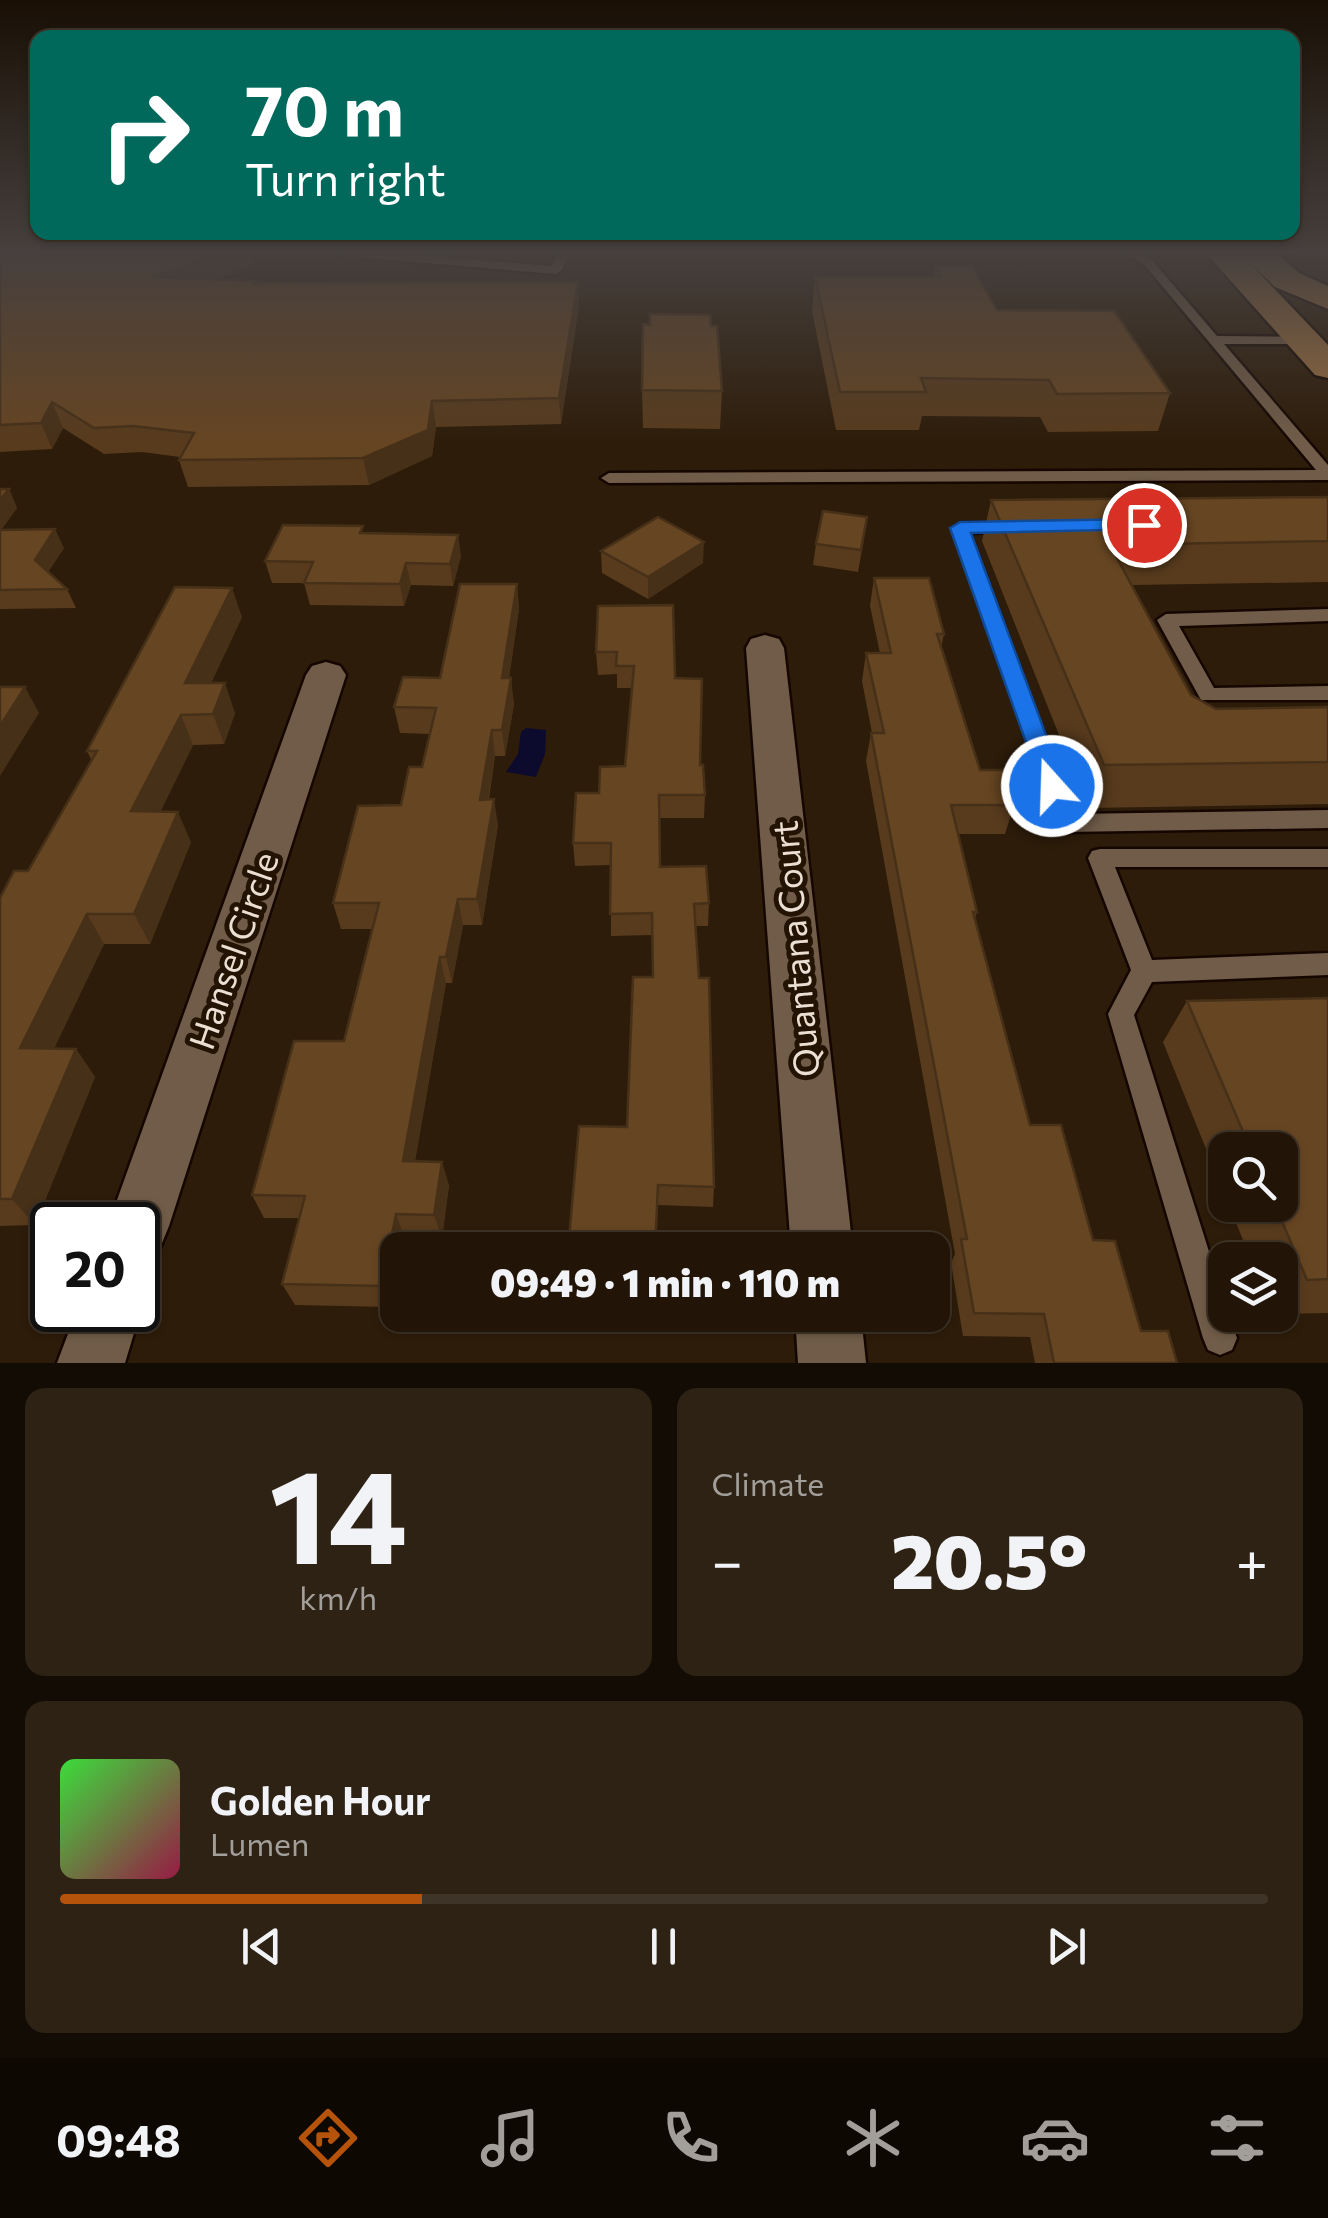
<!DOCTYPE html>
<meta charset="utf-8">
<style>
:root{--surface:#221507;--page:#2e2215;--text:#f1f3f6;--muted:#a29f9b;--line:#3f3428;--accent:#b45309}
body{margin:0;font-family:Commissioner,sans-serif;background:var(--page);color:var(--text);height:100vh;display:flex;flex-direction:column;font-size:38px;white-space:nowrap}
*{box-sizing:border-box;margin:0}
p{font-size:32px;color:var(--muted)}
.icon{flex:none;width:55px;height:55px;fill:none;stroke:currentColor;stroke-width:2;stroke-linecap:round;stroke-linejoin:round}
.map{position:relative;height:1363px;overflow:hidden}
.details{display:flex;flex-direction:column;gap:25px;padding:25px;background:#130c04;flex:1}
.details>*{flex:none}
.banner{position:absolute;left:30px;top:30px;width:1270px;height:210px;border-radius:20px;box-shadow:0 2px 8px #0004,0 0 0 2px var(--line);background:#00695c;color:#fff;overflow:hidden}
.fabs{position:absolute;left:1208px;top:1132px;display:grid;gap:20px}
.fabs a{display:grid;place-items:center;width:90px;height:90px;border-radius:20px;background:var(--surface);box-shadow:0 2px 8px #0004,0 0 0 2px var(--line);font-size:50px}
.speed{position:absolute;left:30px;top:1202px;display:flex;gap:20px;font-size:50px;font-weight:700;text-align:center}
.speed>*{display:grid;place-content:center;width:130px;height:130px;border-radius:50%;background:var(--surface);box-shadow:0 2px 8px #0004,0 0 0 2px var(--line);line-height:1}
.speed .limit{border:5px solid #111;border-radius:15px;background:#fff;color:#111}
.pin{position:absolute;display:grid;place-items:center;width:85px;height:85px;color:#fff;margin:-42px;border:5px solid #fff;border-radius:50%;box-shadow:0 2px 10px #0007}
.me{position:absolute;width:110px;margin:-55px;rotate:340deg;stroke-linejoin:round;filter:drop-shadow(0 0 8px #0008)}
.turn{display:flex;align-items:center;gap:35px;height:210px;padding:0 50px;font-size:45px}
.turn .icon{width:130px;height:130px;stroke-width:2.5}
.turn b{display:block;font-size:70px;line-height:85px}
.big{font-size:75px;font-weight:800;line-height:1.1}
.details .widget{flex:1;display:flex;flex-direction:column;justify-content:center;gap:15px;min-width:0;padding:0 35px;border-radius:20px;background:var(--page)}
.details .dial{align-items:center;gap:0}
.dial b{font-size:130px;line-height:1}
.song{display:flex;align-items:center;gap:30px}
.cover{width:120px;height:120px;border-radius:15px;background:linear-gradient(135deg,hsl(120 70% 55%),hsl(340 70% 35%))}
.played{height:10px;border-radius:5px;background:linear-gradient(90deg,var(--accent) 30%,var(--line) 30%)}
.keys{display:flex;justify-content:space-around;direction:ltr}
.heat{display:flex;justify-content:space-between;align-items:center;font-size:55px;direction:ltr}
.details .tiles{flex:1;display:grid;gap:25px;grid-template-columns:1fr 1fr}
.widget:last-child{grid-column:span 2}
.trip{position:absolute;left:380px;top:1232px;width:570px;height:100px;border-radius:20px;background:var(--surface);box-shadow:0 2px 8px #0004,0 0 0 2px var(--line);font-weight:800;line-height:100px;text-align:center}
.dock{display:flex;height:160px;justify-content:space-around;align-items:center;background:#0e0803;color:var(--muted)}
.dock .icon{width:70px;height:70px}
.dock .current{color:var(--accent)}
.dock b{font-size:45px;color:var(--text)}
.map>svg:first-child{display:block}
</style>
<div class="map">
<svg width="1328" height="1363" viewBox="0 0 1328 1363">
<rect width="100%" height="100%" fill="#2d1c09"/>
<path fill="#0c0a2d" d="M526 728 546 730 545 754 536 777 506 772 518 754 521 732Z"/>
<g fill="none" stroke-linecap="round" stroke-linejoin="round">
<g stroke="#150600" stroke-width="5">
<g id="lane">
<path d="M325 252H376L552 266 558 252H570L562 270 556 274 331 255Z"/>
<path d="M1118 252H1135L1151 259 1217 336 1308 337 1310 340 1303 344H1224L1328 465V480L609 483 601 478 609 473 1316 470 1143 263Z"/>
<path d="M1012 522 1020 527 1018 531 970 533 1074 814 1328 810V828L1066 832 1058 829 952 528 960 523Z"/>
<path d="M1328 609V621L1179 626 1214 688 1328 686V700H1201L1157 620 1166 614Z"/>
<path d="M1100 849H1328V867H1115L1152 960 1328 953V975L1152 982 1134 1015 1225 1302V1315H1229L1237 1338 1232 1350 1220 1355 1208 1350 1203 1338 1108 1014 1131 970 1088 858 1092 851Z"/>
</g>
</g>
<g stroke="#150600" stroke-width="5">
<g id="street">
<path d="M765 635 779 639 784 648 853 1250H791L746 648 751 639Z"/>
<path d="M326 662 340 666 346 675 169 1226 160 1248 138 1257V1225H108L306 675 312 666Z"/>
<path d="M138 1300 141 1310 125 1363H57L77 1310H138Z"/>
<path d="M795 1315H861L866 1363H798Z"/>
</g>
</g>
<g stroke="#150600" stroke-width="5">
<path id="primary" d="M1205 252H1239L1244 258 1240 252H1275L1299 273 1328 286V309L1275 287 1247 260 1328 345V378L1315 375Z"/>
</g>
<use href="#lane" fill="#705c48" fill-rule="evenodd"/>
<use href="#street" fill="#705c48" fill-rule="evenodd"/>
<use href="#primary" fill="#986e41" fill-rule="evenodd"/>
</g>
<g fill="#583b1d">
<path d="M0 252 254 264 216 279 256 281 257 283 578 282 579 305 561 424 436 427 432 456 369 485 188 487 179 460 180 457 142 452 104 454 63 428 52 449 0 452Z"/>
<path d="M460 252H523L511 259 478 256Z"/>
<path d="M935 266 997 310 1170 393 1158 431 1048 432 1040 417 922 416 919 430H836L812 311 815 277H933Z"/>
<path d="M650 325 711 326 722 391 720 429 643 428 642 390Z"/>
<path d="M0 489H9L17 508 1 530 64 548 48 572 67 589 76 608 0 609Z"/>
<path d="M1328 497V582L1132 585 1191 695 1216 709 1328 707V804L1088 808 982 541 991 500Z"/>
<path d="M364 533 461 556 453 586 411 585 404 606 310 605 304 583H272L265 561Z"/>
<path d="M864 538 858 572 813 565 816 544Z"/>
<path d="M601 551 703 563 648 599 602 573Z"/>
<path d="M874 578 944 634 941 648 980 770 1014 805 1005 834H958L977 912 975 918 1030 1125 1141 1331 1177 1363H1035L1030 1337 963 1336 951 1263 955 1254 866 761 871 733H872L862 681 866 653H880L870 606Z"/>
<path d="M517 584 519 609 509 678 514 704 505 756H495L489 799 498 825 482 925H463L452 983H446L415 1161 449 1185 442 1238 404 1237 402 1250H398L391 1307 295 1305 282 1284 300 1218H264L252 1195 344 1041 372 929H341L333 903 401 805 422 767 430 734 400 733 394 707 440 678Z"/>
<path d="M598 606 675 678 700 765 705 795 704 818H660V867L709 903 708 926H696L714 1187 713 1207 658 1205 627 1127 653 977V935L611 936V865L575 866 573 843 599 793 625 766 632 688H617V674L598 675 596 652Z"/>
<path d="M242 617 211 683 235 713 224 744 193 745 160 812 191 842 150 944H104L54 1048 76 1049 95 1077 35 1225 0 1226V898L28 871 92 761 87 751Z"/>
<path d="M1328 998V1313L1280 1314V1260H1251L1229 1205H1280V1150H1225V1196L1163 1042 1187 1001Z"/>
</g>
<g fill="#473018">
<path d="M221 252H251L254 264 160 301 152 277Z"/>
<path d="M511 252H523L511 259Z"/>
<path d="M578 282 579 305 561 424 559 398Z"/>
<path d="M432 401 436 427 432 456 369 485 363 458Z"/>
<path d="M52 402 63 428 52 449 41 423Z"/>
<path d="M9 489 17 508 0 531V500Z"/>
<path d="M55 529 64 548 43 579 35 560Z"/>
<path d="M458 535 461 556 453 586 450 564Z"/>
<path d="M704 542 703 563 648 599V577Z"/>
<path d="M406 563 411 585 404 606 400 584Z"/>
<path d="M517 584 519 609 505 704 502 678Z"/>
<path d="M232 588 242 617 197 713 185 683Z"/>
<path d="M511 678 514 704 505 756 502 730Z"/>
<path d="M225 683 235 713 224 744 213 714Z"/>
<path d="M25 687 39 713 0 776V726Z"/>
<path d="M181 715 193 745 146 841 131 811Z"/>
<path d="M492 730 495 756 484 826 480 800Z"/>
<path d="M494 799 498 825 482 925 477 899Z"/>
<path d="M178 812 191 842 150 944 134 914Z"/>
<path d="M458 899 463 925 452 983 446 957Z"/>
<path d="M87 914 104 944 41 1076 20 1048Z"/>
<path d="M440 957 446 983 411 1184 403 1161Z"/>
<path d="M76 1049 95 1077 35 1225 12 1199Z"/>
<path d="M442 1162 449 1185 442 1238 434 1215Z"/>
<path d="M396 1214 404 1237 402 1250H398V1273L391 1307 382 1286Z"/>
</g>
<g fill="#664522" stroke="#473018" stroke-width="2.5">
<path d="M0 252H221L152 277 256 281 254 283 578 282 559 398 432 401 428 430 363 458 179 460 194 433 133 426 94 428 52 402 41 423 0 425Z"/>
<path d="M935 266H972L997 310 1114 311 1170 393 1057 394 1049 380 921 378 926 392H840L815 277H940Z"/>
<path d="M650 314 710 315 711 326H717L722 391 642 390 643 324 650 325Z"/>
<path d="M0 489H9L0 500Z"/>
<path d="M1328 497V541L1110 545 1191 695 1216 709 1328 707V762L1104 765 991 500Z"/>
<path d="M823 511 867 517 861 550 816 544Z"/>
<path d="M658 517 704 542 648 577 601 551Z"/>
<path d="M283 525 363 526 360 533 458 535 450 564 406 563 400 584 304 583 313 562 265 561Z"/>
<path d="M55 529 35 560 67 589 0 590V530Z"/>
<path d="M874 578H929L944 634H937L980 770H1004L1014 805H951L977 912H973L1030 1125H1061L1093 1240 1115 1241 1141 1331H1168L1177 1363H1054L1044 1314 974 1313 961 1239H967L871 733H884L866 653H891Z"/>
<path d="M460 584H517L502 678H511L502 730H492L480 800 494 799 477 899H458L446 957H440L403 1161 442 1162 434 1215 396 1214 382 1286 282 1284 305 1196 252 1195 294 1041H344L379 903H333L358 806 401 805 409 767H422L436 708 394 707 403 677 440 678Z"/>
<path d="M175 587 232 588 185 683H225L213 714 181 715 131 811 178 812 134 914H87L20 1048 76 1049 12 1199H0V898L14 871H28L97 751H87Z"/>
<path d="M673 605 675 678 702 679 700 765H703L705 795H659L660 867 706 866 709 903 694 904 699 978H709L714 1187 658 1185 655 1250H568L579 1126 627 1127 633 977H653L652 913 610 914 611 843H573L576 793H599L600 767 625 766 634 666H616L617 652H596L598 606Z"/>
<path d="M0 687H25L0 726Z"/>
<path d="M1328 998V1279L1307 1280 1275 1205H1280V1150H1251L1187 1001Z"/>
</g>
<linearGradient id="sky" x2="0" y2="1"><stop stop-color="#190f05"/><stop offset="0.57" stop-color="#46403e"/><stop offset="1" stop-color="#46403e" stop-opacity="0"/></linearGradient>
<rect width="1328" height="443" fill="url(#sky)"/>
<path fill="#1a73e8" stroke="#114b97" stroke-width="2.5" d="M1144 519 1151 521V529L971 533 1065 786 1061 793H1044L950 528 960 522Z"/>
<g text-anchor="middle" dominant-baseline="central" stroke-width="10" stroke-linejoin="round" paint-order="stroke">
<g font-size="35" fill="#ebdfd3" stroke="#231302">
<text transform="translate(794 949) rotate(-95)">Quantana Court</text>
<text transform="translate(232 950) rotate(-71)">Hansel Circle</text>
</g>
</g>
</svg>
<div class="fabs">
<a><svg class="icon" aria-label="search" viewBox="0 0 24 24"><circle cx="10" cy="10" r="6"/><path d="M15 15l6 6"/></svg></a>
<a><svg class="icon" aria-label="layers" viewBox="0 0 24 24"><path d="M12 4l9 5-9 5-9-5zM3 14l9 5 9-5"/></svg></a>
</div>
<div class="speed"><div class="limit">20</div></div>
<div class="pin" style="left:1144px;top:525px;background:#d93025"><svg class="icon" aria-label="arrive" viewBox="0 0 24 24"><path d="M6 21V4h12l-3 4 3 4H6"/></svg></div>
<svg class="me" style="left:1052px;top:786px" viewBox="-20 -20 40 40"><circle r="17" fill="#1a73e8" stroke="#fff" stroke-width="3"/><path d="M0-11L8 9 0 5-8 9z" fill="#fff"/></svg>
<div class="trip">09:49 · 1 min · 110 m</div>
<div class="banner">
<div class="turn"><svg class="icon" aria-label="right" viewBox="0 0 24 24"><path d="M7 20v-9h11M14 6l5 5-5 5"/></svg><div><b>70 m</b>Turn right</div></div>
</div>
</div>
<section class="details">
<div class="tiles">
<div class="widget dial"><b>14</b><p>km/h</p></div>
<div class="widget"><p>Climate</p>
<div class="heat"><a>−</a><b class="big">20.5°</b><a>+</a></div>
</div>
<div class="widget">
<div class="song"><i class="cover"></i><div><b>Golden Hour</b><p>Lumen</p></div></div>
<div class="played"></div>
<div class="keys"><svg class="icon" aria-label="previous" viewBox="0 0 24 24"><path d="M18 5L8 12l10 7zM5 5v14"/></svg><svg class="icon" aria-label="pause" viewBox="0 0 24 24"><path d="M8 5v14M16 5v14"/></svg><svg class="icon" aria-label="next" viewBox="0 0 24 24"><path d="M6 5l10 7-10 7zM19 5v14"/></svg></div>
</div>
</div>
</section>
<nav class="dock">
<b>09:48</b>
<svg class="icon current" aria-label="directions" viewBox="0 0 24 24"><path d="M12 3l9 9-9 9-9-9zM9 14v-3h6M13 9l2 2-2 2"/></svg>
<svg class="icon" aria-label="music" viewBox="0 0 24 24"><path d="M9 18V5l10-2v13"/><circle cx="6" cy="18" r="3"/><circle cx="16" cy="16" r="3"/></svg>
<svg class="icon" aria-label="phone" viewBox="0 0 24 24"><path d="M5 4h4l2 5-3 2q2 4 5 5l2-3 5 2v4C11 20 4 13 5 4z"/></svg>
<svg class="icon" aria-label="climate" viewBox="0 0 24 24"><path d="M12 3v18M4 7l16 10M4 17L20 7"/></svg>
<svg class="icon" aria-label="car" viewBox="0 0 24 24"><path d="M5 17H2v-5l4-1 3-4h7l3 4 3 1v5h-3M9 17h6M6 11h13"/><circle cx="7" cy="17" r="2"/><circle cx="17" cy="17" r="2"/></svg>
<svg class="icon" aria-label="filters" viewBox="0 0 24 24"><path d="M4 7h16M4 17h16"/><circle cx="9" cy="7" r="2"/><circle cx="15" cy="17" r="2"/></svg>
</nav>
